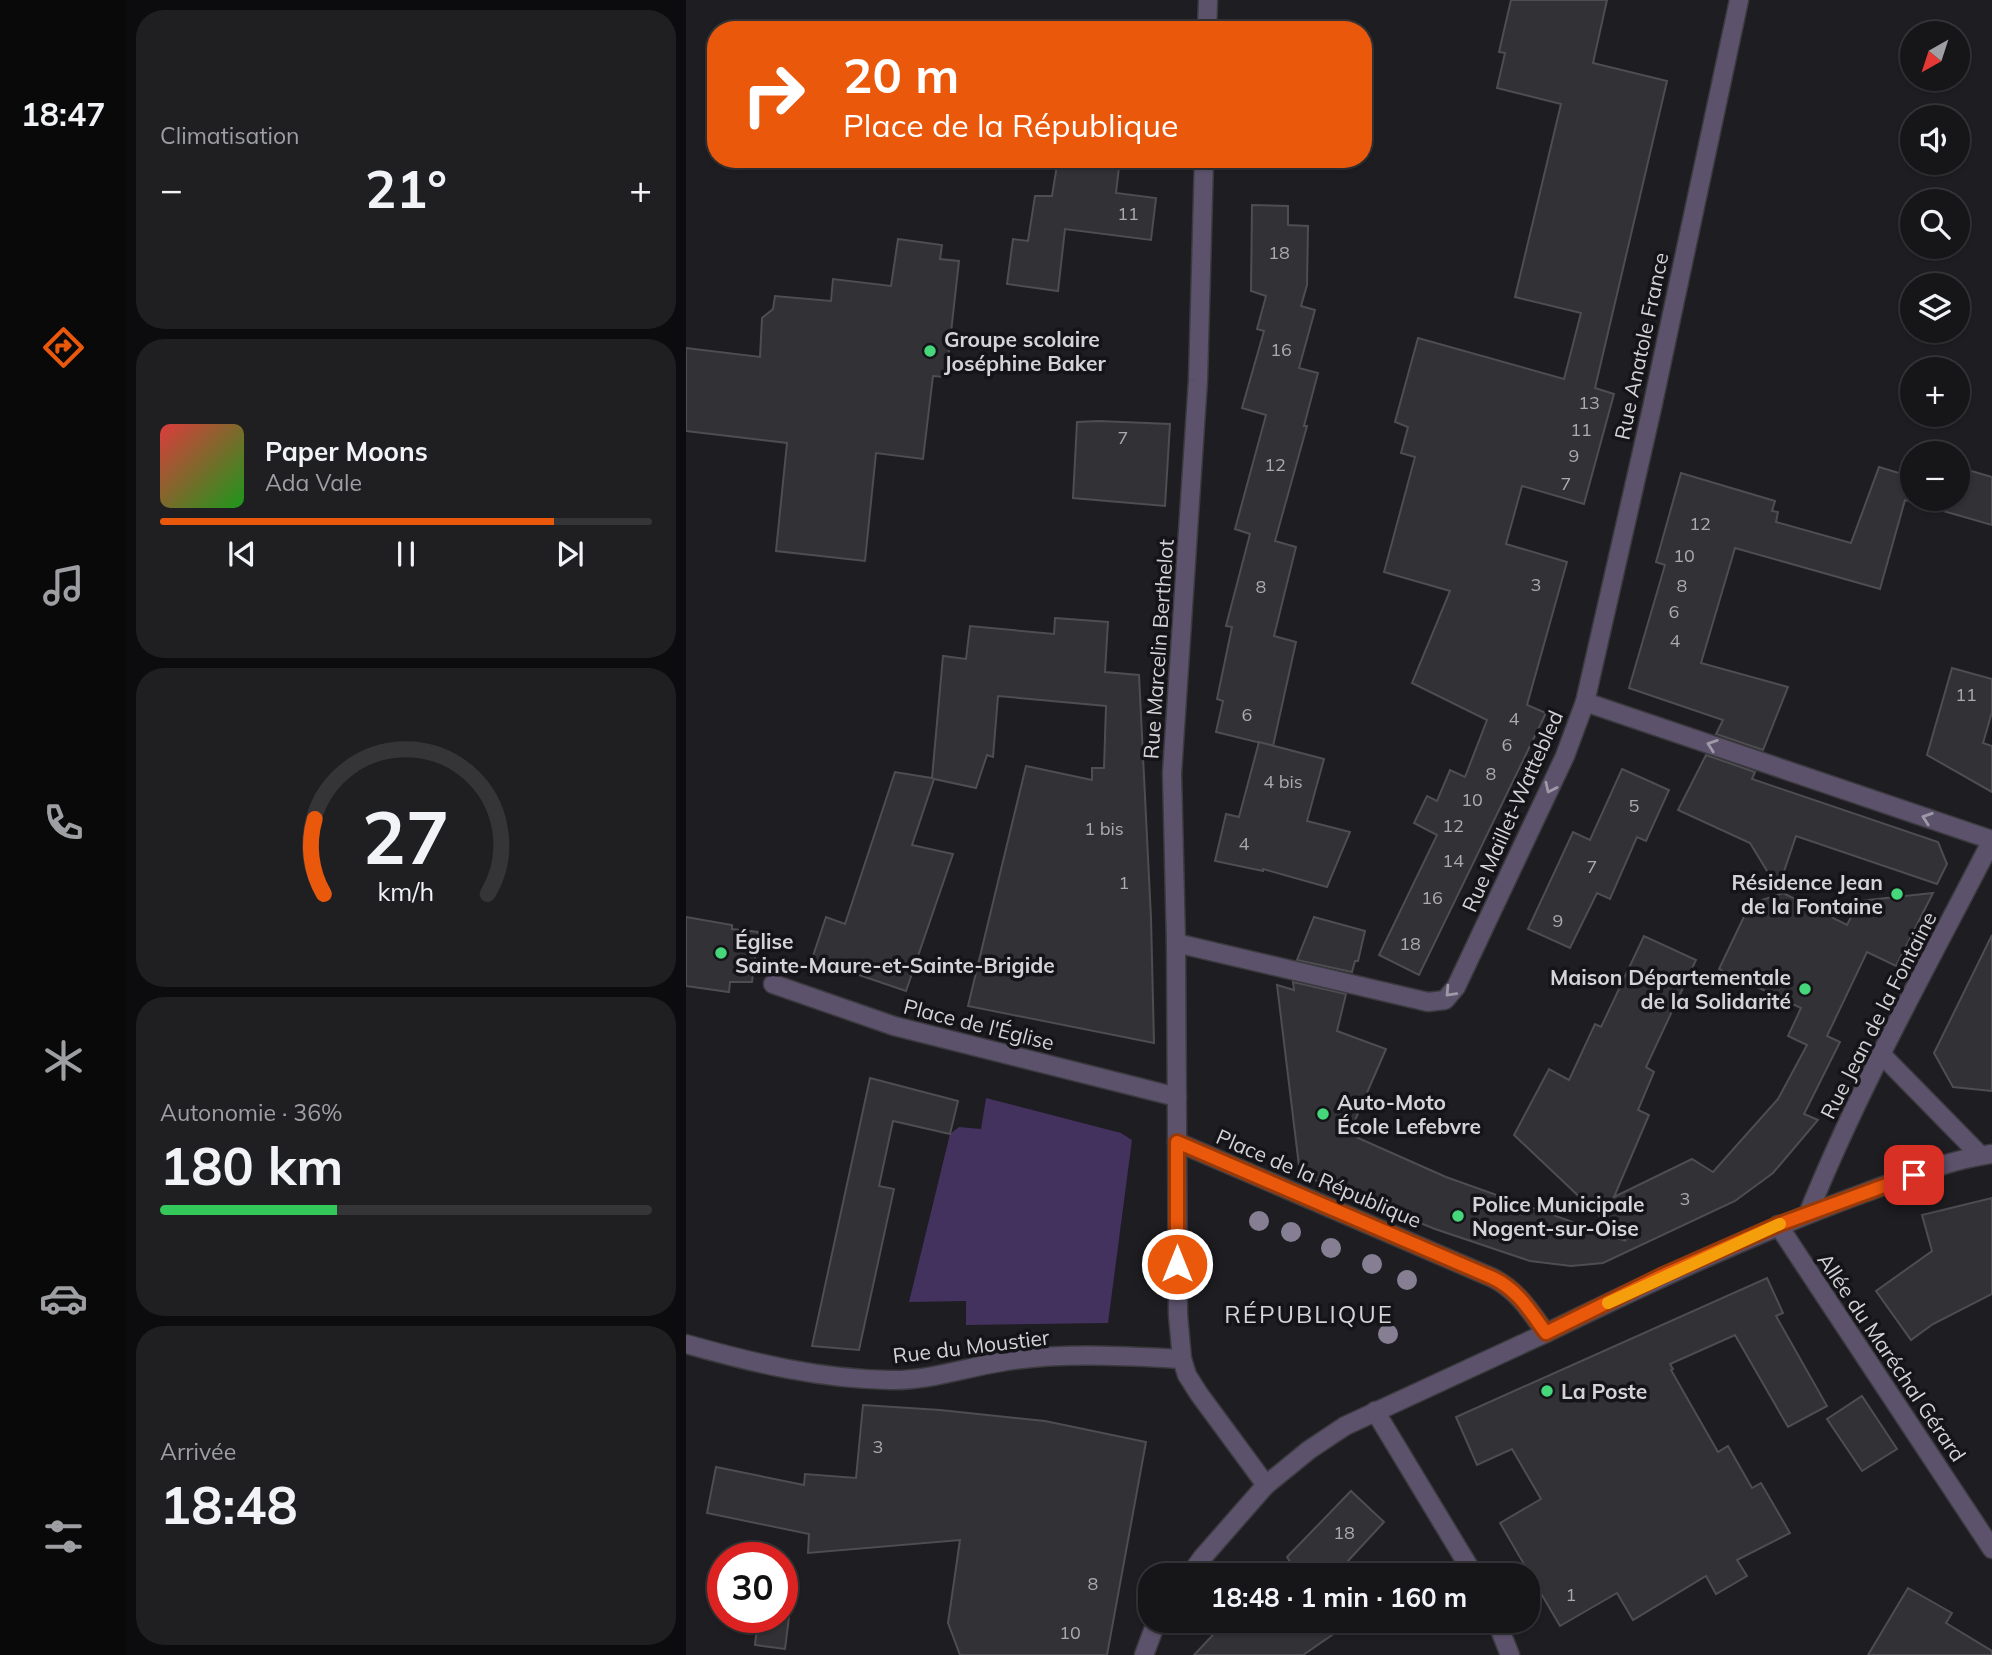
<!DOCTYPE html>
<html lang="fr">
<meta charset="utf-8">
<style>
:root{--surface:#161619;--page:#1f1f22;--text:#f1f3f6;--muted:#9e9fa2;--line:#353538;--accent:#ea580c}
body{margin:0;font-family:Mulish,sans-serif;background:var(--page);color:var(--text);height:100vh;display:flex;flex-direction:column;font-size:26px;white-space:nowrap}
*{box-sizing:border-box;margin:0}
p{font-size:23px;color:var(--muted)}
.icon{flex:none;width:38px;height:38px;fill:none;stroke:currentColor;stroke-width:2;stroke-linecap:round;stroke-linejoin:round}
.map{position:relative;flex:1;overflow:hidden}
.details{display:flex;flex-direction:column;gap:10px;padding:10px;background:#0c0c0e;width:560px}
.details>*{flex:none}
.guide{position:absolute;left:21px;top:21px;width:665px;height:147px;border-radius:28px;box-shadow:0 2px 5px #0004,0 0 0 2px var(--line);background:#ea580c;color:#fff;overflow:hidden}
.needle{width:46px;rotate:219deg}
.tools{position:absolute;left:1214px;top:21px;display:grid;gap:14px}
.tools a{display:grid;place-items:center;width:70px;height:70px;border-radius:50%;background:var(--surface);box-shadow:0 2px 5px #0004,0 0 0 2px var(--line);font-size:35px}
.speed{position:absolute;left:21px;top:1542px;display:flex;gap:14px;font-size:35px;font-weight:700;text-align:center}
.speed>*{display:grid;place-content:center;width:91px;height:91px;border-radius:50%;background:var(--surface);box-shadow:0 2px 5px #0004,0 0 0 2px var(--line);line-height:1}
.speed .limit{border:10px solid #d22;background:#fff;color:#111}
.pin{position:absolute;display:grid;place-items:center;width:60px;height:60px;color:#fff;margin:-30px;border-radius:14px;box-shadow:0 4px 10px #0006}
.me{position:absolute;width:77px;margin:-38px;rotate:0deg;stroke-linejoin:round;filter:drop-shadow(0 0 5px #0008)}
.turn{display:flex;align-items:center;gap:24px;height:147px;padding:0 21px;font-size:32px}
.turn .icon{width:91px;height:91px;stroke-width:2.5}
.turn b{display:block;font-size:49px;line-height:60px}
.big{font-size:52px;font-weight:700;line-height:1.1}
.details .widget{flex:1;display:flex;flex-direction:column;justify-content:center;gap:10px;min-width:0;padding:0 24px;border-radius:28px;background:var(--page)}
.details .dial{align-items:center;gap:0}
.dial svg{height:182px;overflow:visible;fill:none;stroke:var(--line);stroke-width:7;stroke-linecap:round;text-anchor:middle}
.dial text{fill:var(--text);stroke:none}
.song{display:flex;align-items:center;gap:21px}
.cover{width:84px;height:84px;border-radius:10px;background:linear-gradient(135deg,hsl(0 70% 55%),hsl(120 70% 35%))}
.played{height:7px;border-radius:4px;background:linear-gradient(90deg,var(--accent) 80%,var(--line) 80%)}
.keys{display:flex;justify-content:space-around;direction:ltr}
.heat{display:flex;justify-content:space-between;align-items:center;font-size:38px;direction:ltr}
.charge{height:10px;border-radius:5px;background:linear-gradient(90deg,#34c759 36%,var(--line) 0)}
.trip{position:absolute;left:452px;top:1563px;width:402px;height:70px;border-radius:28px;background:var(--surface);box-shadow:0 2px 5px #0004,0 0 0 2px var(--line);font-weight:700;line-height:70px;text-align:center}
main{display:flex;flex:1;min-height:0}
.tabs{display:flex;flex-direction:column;width:126px;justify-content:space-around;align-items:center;background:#09090a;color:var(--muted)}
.tabs .icon{width:49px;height:49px}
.tabs .on{color:var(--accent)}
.tabs b{font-size:32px;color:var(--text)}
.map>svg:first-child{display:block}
</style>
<main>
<nav class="tabs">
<b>18:47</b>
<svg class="icon on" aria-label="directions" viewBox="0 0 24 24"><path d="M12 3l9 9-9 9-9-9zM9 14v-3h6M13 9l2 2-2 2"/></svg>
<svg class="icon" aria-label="music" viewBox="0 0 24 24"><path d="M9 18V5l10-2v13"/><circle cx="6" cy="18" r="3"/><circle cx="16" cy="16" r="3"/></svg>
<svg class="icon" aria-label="phone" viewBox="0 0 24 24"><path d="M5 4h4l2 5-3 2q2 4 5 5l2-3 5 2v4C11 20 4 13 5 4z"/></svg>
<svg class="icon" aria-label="climate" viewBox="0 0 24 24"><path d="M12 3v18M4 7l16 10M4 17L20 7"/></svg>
<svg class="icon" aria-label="car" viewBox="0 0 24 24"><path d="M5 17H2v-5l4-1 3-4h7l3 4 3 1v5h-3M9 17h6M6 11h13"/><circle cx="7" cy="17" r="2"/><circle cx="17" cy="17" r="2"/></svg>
<svg class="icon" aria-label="filters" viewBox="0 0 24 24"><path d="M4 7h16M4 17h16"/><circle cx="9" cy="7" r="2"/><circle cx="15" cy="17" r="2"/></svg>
</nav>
<section class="details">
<div class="widget"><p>Climatisation</p>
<div class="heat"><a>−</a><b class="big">21°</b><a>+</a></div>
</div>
<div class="widget">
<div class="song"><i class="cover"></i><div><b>Paper Moons</b><p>Ada Vale</p></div></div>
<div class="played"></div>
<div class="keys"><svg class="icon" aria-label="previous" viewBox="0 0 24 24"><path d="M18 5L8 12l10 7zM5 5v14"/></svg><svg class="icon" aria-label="pause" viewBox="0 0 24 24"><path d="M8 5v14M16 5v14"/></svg><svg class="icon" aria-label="next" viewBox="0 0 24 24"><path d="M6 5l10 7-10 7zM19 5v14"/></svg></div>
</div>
<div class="widget dial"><svg viewBox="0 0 100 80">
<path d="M14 69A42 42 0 1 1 86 69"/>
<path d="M14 69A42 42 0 0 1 10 36" stroke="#ea580c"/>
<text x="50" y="56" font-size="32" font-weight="700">27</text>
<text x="50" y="72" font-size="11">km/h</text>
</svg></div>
<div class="widget"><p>Autonomie · 36%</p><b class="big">180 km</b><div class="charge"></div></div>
<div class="widget"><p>Arrivée</p><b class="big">18:48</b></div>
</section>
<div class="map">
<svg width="1306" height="1655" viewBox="0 0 1306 1655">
<rect width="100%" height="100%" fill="#1e1d21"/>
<path fill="#43315e" d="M300 1098 435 1133 446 1140 422 1323 280 1325V1301L223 1302 264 1134 273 1127 295 1129Z"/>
<g fill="#323135" stroke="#4e4d52" stroke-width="2">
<path d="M825 0H921L907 63 981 81 909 388 928 394 898 504 836 486 820 544 881 562 841 705 860 713 733 975 693 955 751 835 728 823 741 796 751 801 764 770 779 777 801 720 726 683 764 591 698 572 729 457 715 453 722 427 709 422 732 338 878 379 895 313 829 297 875 104 811 88 819 53 813 52Z"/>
<path d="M372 159H434L430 193 470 198 465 240 379 229 372 291 321 284 327 239 342 241 349 196H366Z"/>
<path d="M566 205 602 206V225L622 226 621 285 615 306 629 310 613 368 632 373 618 426H621L589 541 610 547 588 636 610 642 587 746 530 732 537 701 531 699 546 627 540 626 564 534 549 529 580 415 556 408 578 331 571 329 580 296 565 291Z"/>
<path d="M212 239 256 245 254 259 273 261 260 377 247 376 237 459 190 453 179 561 90 551 101 443 0 431V348L74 357 76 318 87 309 89 296 145 301 147 279 205 286Z"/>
<path d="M413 421 484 424 479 506 387 498 391 422Z"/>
<path d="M1193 467 1226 477 1227 472V499H1272V467L1306 477V525L1219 500 1194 589 1049 548 1015 663 1102 687 1077 750 1030 734 1037 720 943 688 979 565 970 562 995 473 1089 501 1086 511 1092 512 1090 522 1165 543Z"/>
<path d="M369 618 422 622 419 672 453 675 465 918 468 1043 282 1006 340 766 406 780V768H418L420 706 312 696 307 757 301 755 290 788 248 779 226 845 267 854 220 991 126 959 140 917 159 924 209 772 246 778 257 656 280 659 284 626 368 634Z"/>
<path d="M1266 668 1306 679V712L1297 743 1306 746V792L1241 755Z"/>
<path d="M573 742 638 759 621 821 664 832 641 887 577 869V871L529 861 540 814 553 817Z"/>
<path d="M1020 755 1069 772 1066 779 1252 842 1261 864 1251 884 1110 836 1092 889 1064 843 992 810Z"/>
<path d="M936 769 983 790 960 841 951 837 924 899 911 893 884 948 842 929 887 832 904 840Z"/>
<path d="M1097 893 1161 925 1173 901 1247 893 1210 966 1181 952 1141 1036 1154 1042 1118 1114 1132 1120 1087 1173 1049 1201 917 1263 885 1266 844 1261 749 1229 614 1174 591 985 608 990 607 982 660 994 651 1031 700 1049 663 1134 760 1177 940 1241 828 1135 863 1069 883 1080 909 1024 915 1027 958 936 1010 960 960 1067 968 1072 952 1110 963 1115 928 1197 1006 1159 1027 1172 1092 1099 1121 1045 1102 1036 1115 1008 1033 969 1064 904Z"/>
<path d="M0 917 46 925V929L72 932 66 982H44L43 992 0 986Z"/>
<path d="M628 917 679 931 672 961H669L666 972 611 960Z"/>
<path d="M1306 935V1091L1267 1087 1248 1053Z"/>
<path d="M184 1078 272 1101 264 1134 207 1121 193 1186 208 1189 173 1350 126 1346Z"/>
<path d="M1306 1198V1294L1247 1324 1225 1340 1190 1291 1246 1251 1236 1215Z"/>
<path d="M1081 1278 1097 1313 1090 1316 1141 1406 1102 1427 1049 1335 984 1364 987 1369 985 1370 1032 1452 1042 1446 1066 1488 1075 1483 1104 1533 1051 1560 1061 1576 1030 1594 1020 1576 947 1620 931 1593 874 1626 814 1523 855 1499 826 1449 791 1465 770 1417Z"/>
<path d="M1176 1396 1211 1449 1176 1471 1141 1419Z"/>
<path d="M177 1405 254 1410 359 1421 460 1442 421 1655H274L262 1623 274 1540 122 1553 123 1534 21 1513 30 1467 118 1485 119 1474 170 1478Z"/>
<path d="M665 1491 698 1522 649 1575H591L589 1572 604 1562 601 1557Z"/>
<path d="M1222 1588 1266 1613 1260 1623 1306 1651V1655H1182Z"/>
<path d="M72 1617H103L99 1649 69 1645Z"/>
<path d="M541 1620H668L617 1655H508Z"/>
</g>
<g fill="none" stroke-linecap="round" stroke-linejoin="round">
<g stroke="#3b3a3e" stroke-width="21">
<g id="street">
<path d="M521 30 522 0"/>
<path d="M899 702 966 408 1053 0"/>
<path d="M490 943 742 1002 759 1000 770 987 879 756 899 702 1306 840"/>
<path d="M87 984 208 1026 491 1097"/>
<path d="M1196 1055 1294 1155"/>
<path d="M491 1142 807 1278C832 1291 844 1311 860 1333L659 1426 623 1450 580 1485"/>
<path d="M1122 1214C1174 1085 1243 963 1306 840"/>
<path d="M1092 1225 1306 1549"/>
<path d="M860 1333C965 1282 1069 1233 1178 1193 1220 1178 1262 1160 1306 1154"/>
<path d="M0 1344C67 1363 134 1379 204 1380 242 1381 278 1368 315 1362 374 1352 437 1356 496 1359"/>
<path d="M689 1411 788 1575"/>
<path d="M504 1575 516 1558 580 1485 513 1394 501 1375 496 1359 492 1315 490 943 486 773 512 380 518 159"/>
<path d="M810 1620 824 1655"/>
<path d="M458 1655 471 1620"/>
</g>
</g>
<use href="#street" stroke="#5c526c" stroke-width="18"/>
</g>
<g fill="#867f94">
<circle cx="573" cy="1221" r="10"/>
<circle cx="605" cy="1232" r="10"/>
<circle cx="645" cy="1248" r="10"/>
<circle cx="686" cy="1264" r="10"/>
<circle cx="721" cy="1280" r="10"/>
<circle cx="702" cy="1334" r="10"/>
</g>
<defs><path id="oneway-chevron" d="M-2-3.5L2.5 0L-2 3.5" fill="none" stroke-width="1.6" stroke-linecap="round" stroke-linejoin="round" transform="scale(1.75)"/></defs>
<g stroke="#9e99a6">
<use href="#oneway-chevron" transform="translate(1026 745) rotate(-161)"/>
<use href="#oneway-chevron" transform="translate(864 788) rotate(115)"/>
<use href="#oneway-chevron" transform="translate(1241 818) rotate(-161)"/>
<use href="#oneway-chevron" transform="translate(764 992) rotate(133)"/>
</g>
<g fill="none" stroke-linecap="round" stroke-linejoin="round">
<g stroke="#983908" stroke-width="18">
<path id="route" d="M491 1264V1142L807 1278C832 1290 844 1311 860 1333L975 1276 1091 1225 1228 1175"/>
</g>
<use href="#route" stroke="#ea580c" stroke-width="12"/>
<path stroke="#f59e0b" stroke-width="12" d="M922 1303 1094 1224"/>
</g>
<g fill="#45d77a" stroke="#151418" stroke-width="2.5">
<circle cx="244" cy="351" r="7"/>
<circle cx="1211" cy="894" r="7"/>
<circle cx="35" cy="953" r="7"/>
<circle cx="1119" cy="989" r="7"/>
<circle cx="637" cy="1114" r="7"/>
<circle cx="772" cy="1216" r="7"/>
<circle cx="861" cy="1391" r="7"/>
</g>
<g text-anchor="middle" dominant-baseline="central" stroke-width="7" stroke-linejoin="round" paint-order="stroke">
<g font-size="18" fill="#acaaae">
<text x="442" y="213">11</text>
<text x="593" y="252">18</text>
<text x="595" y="349">16</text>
<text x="903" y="402">13</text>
<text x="895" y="429">11</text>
<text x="437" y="437">7</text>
<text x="888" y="455">9</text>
<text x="589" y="464">12</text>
<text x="880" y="483">7</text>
<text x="1014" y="523">12</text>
<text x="998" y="555">10</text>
<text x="850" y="584">3</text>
<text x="996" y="585">8</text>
<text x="575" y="586">8</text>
<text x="988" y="611">6</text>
<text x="989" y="640">4</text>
<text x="1280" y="694">11</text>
<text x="561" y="714">6</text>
<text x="828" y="718">4</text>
<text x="821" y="744">6</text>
<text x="805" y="773">8</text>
<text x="597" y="781">4 bis</text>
<text x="786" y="799">10</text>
<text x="948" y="805">5</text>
<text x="767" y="825">12</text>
<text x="418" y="828">1 bis</text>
<text x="558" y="843">4</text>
<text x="767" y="860">14</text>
<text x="906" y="866">7</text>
<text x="438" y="882">1</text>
<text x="746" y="897">16</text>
<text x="872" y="920">9</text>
<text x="724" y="943">18</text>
<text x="999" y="1198">3</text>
<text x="192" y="1446">3</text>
<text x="658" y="1532">18</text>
<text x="407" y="1583">8</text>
<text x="885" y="1594">1</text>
<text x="384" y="1632">10</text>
</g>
<g font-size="21" font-weight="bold" fill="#d4d3d6" stroke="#151418" text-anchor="start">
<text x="258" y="339">Groupe scolaire<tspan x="258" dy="24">Joséphine Baker</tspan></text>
<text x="1197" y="882" text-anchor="end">Résidence Jean<tspan x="1197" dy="24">de la Fontaine</tspan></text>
<text x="49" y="941">Église<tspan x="49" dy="24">Sainte-Maure-et-Sainte-Brigide</tspan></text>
<text x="1105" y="977" text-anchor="end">Maison Départementale<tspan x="1105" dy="24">de la Solidarité</tspan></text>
<text x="651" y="1102">Auto-Moto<tspan x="651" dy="24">École Lefebvre</tspan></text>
<text x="786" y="1204">Police Municipale<tspan x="786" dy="24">Nogent-sur-Oise</tspan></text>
<text x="875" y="1391">La Poste</text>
</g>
<g font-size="21" fill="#d4d3d6" stroke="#151418">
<text transform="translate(955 346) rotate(-78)">Rue Anatole France</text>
<text transform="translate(472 649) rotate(-86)">Rue Marcelin Berthelot</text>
<text transform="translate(826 811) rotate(-66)">Rue Maillet-Wattebled</text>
<text transform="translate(1192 1015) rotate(-63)">Rue Jean de la Fontaine</text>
<text transform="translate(293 1024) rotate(14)">Place de l'Église</text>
<text transform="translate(633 1178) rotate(23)">Place de la République</text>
<text transform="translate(285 1346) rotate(-7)">Rue du Moustier</text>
<text transform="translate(1206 1357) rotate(56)">Allée du Maréchal Gérard</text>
</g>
<g font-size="24" letter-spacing="2" fill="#d4d3d6" stroke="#151418">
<text x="623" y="1314">RÉPUBLIQUE</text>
</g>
</g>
</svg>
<div class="tools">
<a><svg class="needle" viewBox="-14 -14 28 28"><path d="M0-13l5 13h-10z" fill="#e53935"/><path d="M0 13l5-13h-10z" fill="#9e9fa2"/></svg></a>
<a><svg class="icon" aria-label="sound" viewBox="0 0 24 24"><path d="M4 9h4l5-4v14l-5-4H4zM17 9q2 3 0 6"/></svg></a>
<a><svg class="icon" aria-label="search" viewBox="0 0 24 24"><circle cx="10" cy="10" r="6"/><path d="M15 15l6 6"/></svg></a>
<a><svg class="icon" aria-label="layers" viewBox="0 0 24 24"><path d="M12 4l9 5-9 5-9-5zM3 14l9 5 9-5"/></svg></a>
<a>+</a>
<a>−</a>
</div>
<div class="speed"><div class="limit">30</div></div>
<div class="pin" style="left:1228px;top:1175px;background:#d93025"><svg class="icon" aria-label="arrive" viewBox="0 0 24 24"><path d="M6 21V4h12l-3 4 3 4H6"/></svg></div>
<svg class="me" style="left:491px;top:1264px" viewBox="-20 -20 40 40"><circle r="17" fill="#ea580c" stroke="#fff" stroke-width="3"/><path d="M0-11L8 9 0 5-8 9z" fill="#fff"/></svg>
<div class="trip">18:48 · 1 min · 160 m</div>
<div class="guide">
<div class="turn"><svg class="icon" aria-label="right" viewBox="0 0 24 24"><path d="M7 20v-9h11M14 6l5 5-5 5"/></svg><div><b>20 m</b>Place de la République</div></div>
</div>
</div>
</main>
